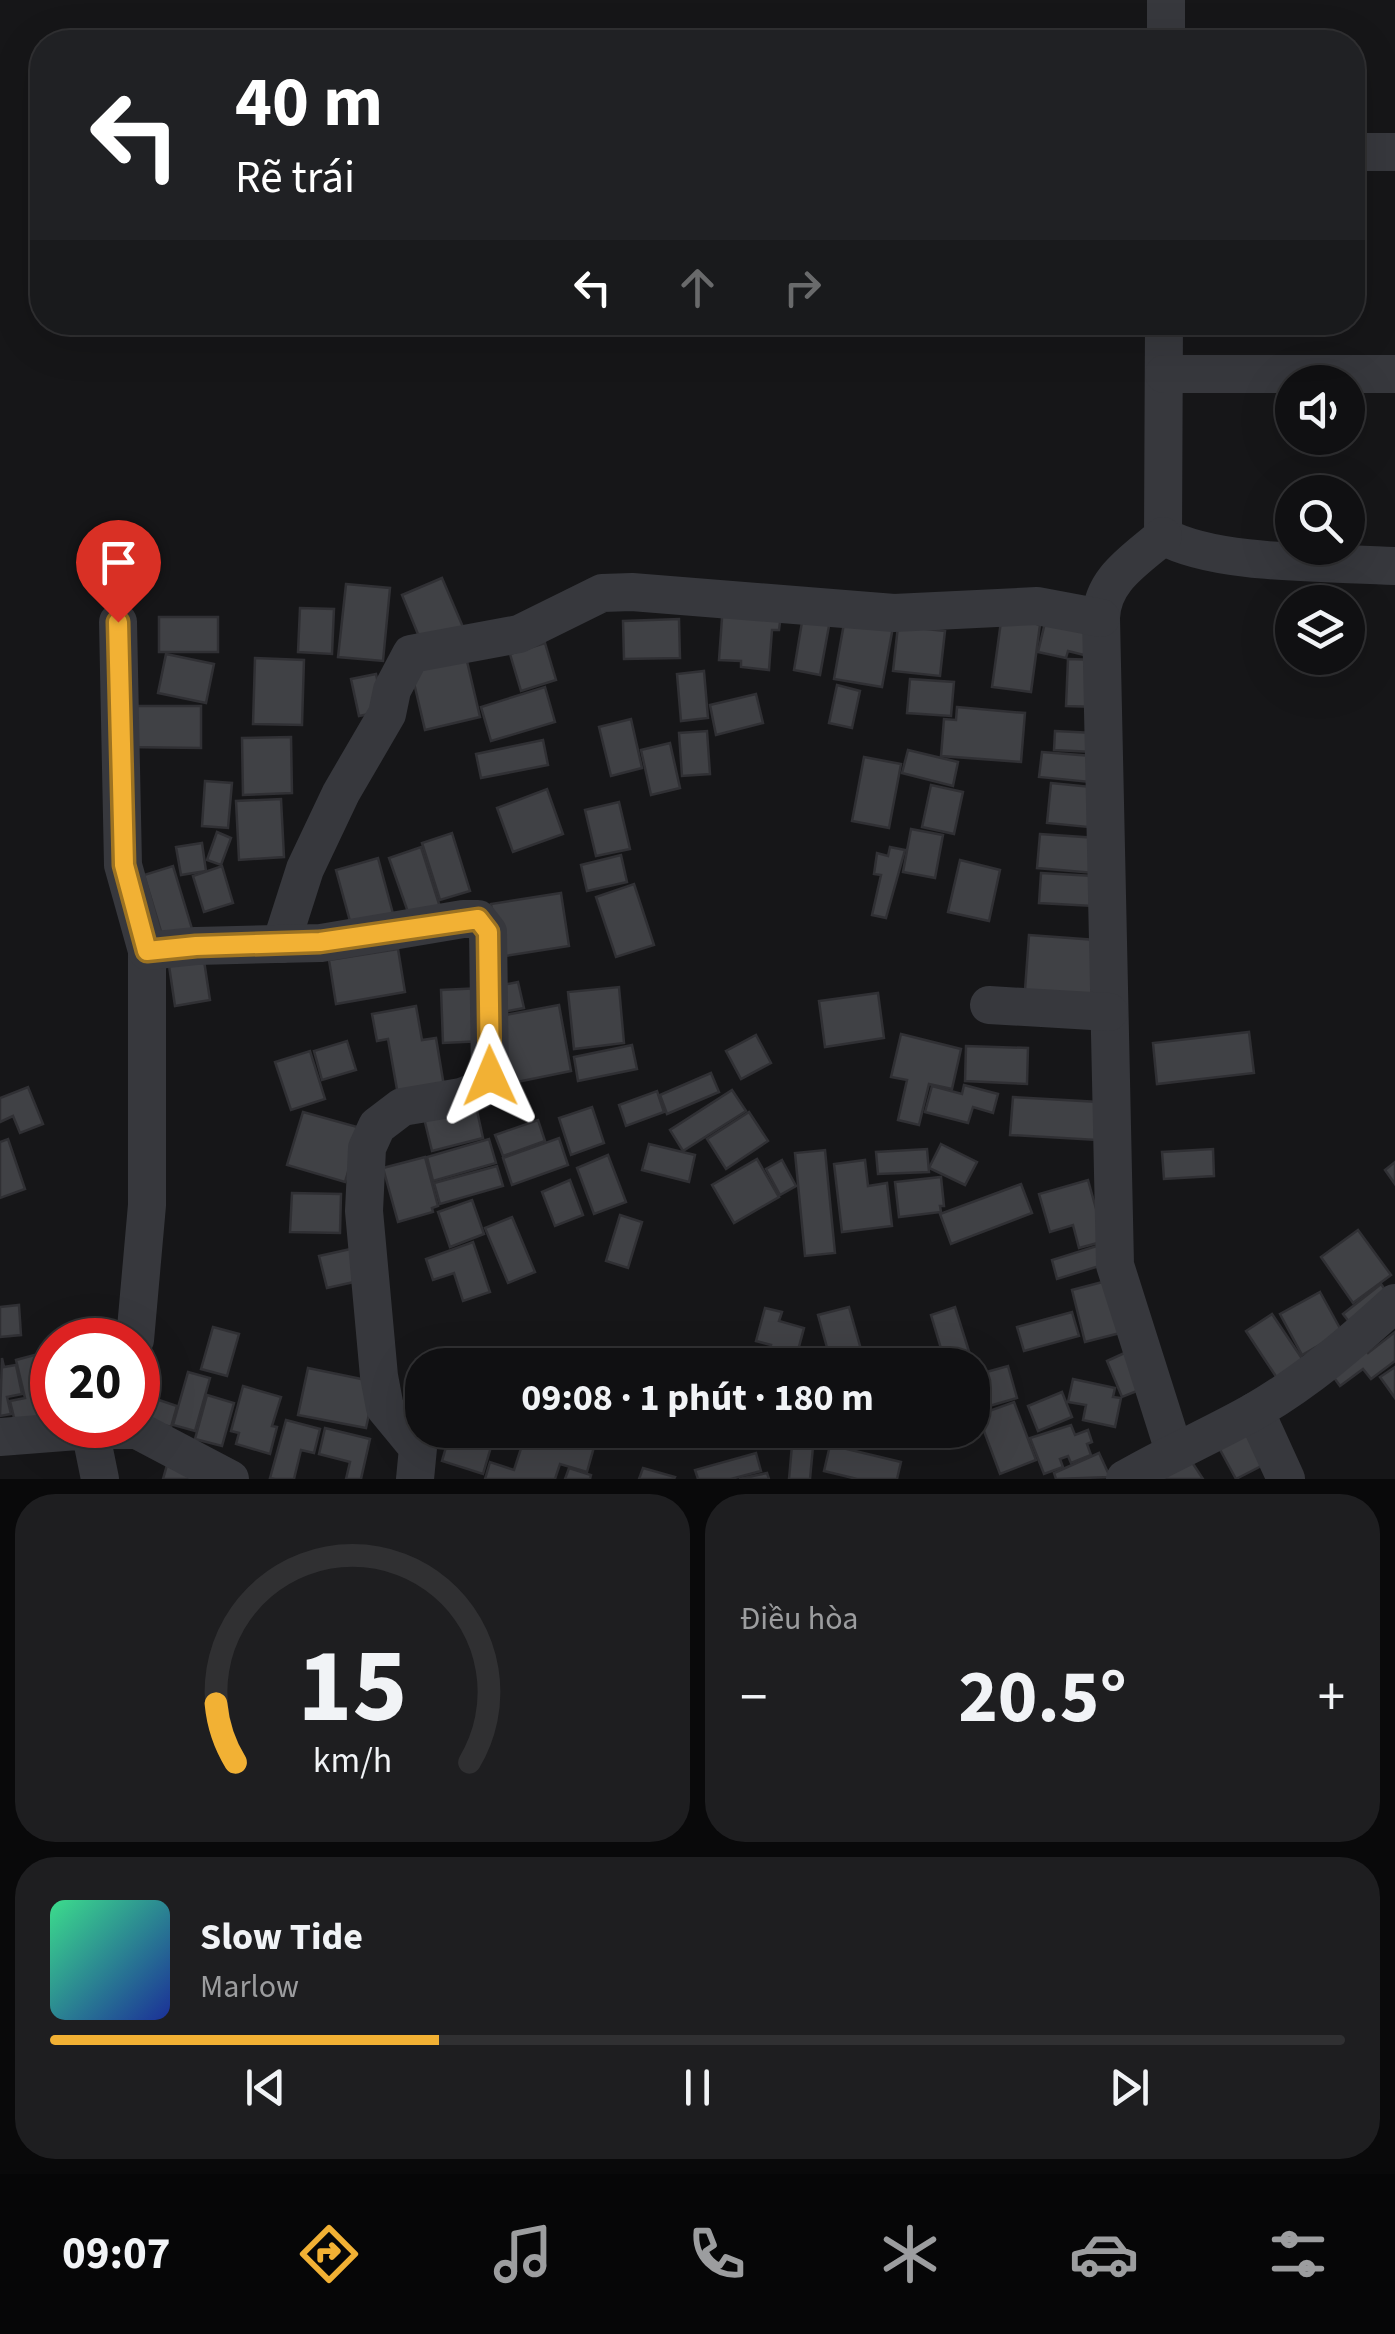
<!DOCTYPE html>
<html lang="vi">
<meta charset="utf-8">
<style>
:root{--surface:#101012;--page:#1e1e20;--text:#f1f3f6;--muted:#9c9d9f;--line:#303032;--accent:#f2b134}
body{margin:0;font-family:"Source Sans 3",sans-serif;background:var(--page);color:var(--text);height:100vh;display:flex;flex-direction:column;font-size:38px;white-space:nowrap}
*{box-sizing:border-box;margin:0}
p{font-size:32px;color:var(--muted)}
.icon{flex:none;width:55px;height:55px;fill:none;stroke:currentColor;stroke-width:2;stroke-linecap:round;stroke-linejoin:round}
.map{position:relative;height:1479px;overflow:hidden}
.details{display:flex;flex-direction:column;gap:15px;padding:15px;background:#09090a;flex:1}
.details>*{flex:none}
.hud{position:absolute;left:30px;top:30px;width:1335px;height:305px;border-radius:40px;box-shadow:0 10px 40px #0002,0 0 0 2px var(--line);background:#202124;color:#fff;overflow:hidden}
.tools{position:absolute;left:1275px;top:365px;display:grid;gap:20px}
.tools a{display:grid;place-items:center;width:90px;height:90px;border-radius:50%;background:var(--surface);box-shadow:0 10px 40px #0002,0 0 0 2px var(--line);font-size:50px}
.speed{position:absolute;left:30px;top:1318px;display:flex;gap:20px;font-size:50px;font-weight:700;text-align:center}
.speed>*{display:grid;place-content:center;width:130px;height:130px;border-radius:50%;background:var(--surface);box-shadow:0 10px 40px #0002,0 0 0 2px var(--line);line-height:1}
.speed .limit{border:15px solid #d22;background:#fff;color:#111}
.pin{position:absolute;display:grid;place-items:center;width:85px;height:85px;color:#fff;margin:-102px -42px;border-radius:50% 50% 50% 0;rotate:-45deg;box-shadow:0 0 10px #0007}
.pin .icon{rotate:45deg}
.me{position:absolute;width:110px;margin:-55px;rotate:359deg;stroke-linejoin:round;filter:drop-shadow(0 0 8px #0008)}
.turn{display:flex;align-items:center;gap:35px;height:210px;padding:0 40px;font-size:45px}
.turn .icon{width:130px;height:130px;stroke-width:2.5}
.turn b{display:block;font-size:70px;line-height:85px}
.lanes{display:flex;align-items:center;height:95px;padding:0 40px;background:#0003;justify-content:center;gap:50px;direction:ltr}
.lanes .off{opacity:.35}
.big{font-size:75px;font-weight:700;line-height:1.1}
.details .widget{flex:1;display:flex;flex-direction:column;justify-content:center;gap:15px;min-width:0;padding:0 35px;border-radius:40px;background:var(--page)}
.details .dial{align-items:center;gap:0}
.dial svg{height:260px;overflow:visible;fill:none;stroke:var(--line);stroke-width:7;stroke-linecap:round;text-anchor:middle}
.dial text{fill:var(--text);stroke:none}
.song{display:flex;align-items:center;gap:30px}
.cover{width:120px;height:120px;border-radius:15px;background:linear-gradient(135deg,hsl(150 70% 55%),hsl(230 70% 35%))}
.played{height:10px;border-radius:5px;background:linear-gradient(90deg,var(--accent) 30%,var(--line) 30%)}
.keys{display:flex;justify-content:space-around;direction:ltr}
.heat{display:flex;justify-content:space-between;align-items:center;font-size:55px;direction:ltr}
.details .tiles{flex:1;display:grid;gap:15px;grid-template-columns:1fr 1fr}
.widget:last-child{grid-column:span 2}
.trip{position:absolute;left:405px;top:1348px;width:585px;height:100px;border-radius:40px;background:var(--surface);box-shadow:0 10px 40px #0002,0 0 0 2px var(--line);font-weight:700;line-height:100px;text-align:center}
.tabs{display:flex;height:160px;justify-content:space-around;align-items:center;background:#060607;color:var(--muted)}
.tabs .icon{width:70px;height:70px}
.tabs .current{color:var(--accent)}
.tabs b{font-size:45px;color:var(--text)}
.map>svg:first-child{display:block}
</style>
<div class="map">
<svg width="1395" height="1479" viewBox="0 0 1395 1479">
<rect width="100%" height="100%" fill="#161618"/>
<g fill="#404145" stroke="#303034" stroke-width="2.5">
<path d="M442 578 463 627 422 644 402 595Z"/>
<path d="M346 584 390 588 383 661 338 657Z"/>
<path d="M723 604 782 608 779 630H772L769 670 741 667V661L719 660Z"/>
<path d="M300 608 334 609 332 654 298 652Z"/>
<path d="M804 610 831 615 820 675 794 670Z"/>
<path d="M1002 614 1040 625 1031 692 992 687Z"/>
<path d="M1047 614 1099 627 1092 657 1068 651 1066 658 1038 652Z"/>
<rect x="159" y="617" width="59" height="35"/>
<path d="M845 618 893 627 882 687 834 679Z"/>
<path d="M679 619 680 658 624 659 623 621Z"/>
<path d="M898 626 945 631 940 676 893 671Z"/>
<path d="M545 643 556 680 521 691 510 654Z"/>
<path d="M166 654 214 664 206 703 158 693Z"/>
<path d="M466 657 480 717 425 730 411 670Z"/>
<path d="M255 658 304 660 302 725 253 724Z"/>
<path d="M1068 659 1099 660 1097 707 1066 706Z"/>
<path d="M704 671 708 718 681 721 677 674Z"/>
<path d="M376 674 384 711 359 716 351 679Z"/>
<path d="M910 679 954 682 951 716 907 713Z"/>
<path d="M837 685 860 691 852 728 829 723Z"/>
<path d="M545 687 555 722 491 741 481 707Z"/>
<path d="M756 694 763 723 716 735 710 705Z"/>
<path d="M126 706H201V748L125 747Z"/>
<path d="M957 707 1025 713 1021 762 941 756 944 719 956 720Z"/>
<path d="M631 719 642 768 611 776 599 727Z"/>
<path d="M707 731 710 774 682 776 679 733Z"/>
<path d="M1055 731 1094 733 1093 752 1054 750Z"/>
<path d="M291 737 292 793 243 795 242 738Z"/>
<path d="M543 740 548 765 481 778 476 754Z"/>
<path d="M670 743 680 788 651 795 641 750Z"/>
<path d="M908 750 958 762 953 786 902 773Z"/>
<path d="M1042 752 1092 756 1090 782 1039 777Z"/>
<path d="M864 757 901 764 889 828 852 821Z"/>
<path d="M205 781 232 783 228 828 202 826Z"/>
<path d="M1051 783 1102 788 1098 828 1047 823Z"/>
<path d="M931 785 963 792 954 834 922 827Z"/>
<path d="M547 789 563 834 513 852 497 808Z"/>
<path d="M281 799 284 857 239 860 236 801Z"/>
<path d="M619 802 630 849 596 856 585 810Z"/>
<path d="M911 829 943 835 935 878 903 872Z"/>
<path d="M217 832 231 838 221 865 207 860Z"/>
<path d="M452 833 470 891 440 900 422 843Z"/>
<path d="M1040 834 1097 838 1094 873 1037 868Z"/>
<path d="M202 843 206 871 181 875 176 847Z"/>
<path d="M421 847 440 907 410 918 389 858Z"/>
<path d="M890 847 905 850 886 918 872 915 881 875 874 874 877 853 888 856Z"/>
<path d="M621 855 627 882 587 891 581 865Z"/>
<path d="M378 858 395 921 353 932 336 870Z"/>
<path d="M960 860 1000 870 989 921 948 912Z"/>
<path d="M173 866 192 929 163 938 144 875Z"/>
<path d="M222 866 233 903 204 912 193 876Z"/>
<path d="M1041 873 1094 876 1093 906 1039 903Z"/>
<path d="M634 884 654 945 616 957 596 897Z"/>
<path d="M561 893 569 946 499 957 491 904Z"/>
<path d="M1029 935 1096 940 1092 995 1025 990Z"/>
<path d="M398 949 405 992 336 1004 329 960Z"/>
<path d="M203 954 210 1000 175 1006 168 959Z"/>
<path d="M518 982 524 1008 498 1013 493 987Z"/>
<path d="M619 987 624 1043 574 1049 568 992Z"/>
<path d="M482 988 484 1041 443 1043 441 990Z"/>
<path d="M878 993 884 1038 825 1047 819 1001Z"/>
<path d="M559 1005 571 1071 512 1083 500 1016Z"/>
<path d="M416 1006 422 1040 436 1038 444 1086 398 1095 388 1039 377 1041 372 1014Z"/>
<path d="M1249 1032 1254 1073 1157 1084 1153 1043Z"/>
<path d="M901 1034 961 1049 952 1089 929 1084 919 1125 898 1120 907 1080 891 1077Z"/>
<path d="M756 1035 771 1063 741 1079 726 1051Z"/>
<path d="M347 1041 356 1070 322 1080 314 1051Z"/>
<path d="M632 1045 637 1069 578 1081 574 1057Z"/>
<path d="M966 1046 1028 1048 1027 1084 965 1081Z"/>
<path d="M310 1051 325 1099 291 1110 275 1062Z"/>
<path d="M711 1073 719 1092 667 1114 660 1095Z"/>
<path d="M964 1085 998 1094 993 1113 973 1107 968 1123 925 1112 932 1086 962 1094Z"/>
<path d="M28 1087 43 1124 20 1133 13 1116 0 1122V1098Z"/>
<path d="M732 1090 746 1111 683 1151 670 1130Z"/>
<path d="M657 1091 664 1112 626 1126 619 1105Z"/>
<path d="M474 1097 483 1138 432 1151 422 1110Z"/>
<path d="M1013 1097 1099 1102 1097 1140 1010 1135Z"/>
<path d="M592 1107 604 1143 571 1155 559 1118Z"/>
<path d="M303 1112 361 1128 345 1182 287 1165Z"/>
<path d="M749 1112 768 1141 726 1169 707 1139Z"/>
<path d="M538 1120 545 1141 503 1156 495 1135Z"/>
<path d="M559 1138 568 1165 512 1185 503 1158Z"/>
<path d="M8 1139 25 1189 0 1198V1142Z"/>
<path d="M489 1139 496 1163 433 1181 427 1157Z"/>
<path d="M649 1144 695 1155 689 1182 642 1170Z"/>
<path d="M941 1144 977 1162 965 1185 929 1168Z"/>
<path d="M927 1149 929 1172 878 1174 876 1152Z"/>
<path d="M1213 1149 1214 1176 1164 1179 1162 1152Z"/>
<path d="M825 1150 835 1253 805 1256 795 1153Z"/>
<path d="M608 1155 626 1202 594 1214 577 1168Z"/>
<path d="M425 1157 438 1206 432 1208 433 1212 398 1222 383 1168Z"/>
<path d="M757 1159 779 1197 734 1223 712 1185Z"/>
<path d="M782 1160 796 1186 780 1195 766 1169Z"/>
<path d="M865 1160 868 1186 887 1183 892 1226 842 1232 834 1164Z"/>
<path d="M1395 1162V1184L1385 1170Z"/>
<path d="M497 1166 503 1186 440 1204 434 1183Z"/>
<path d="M941 1177 944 1206H940L941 1212 899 1217 895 1182Z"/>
<path d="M570 1180 583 1215 555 1226 542 1192Z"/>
<path d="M1088 1180 1105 1241 1079 1248 1073 1225 1050 1232 1039 1194Z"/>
<path d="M1021 1184 1032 1213 951 1244 940 1214Z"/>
<path d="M292 1193 341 1194 340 1233 290 1232Z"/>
<path d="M472 1200 484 1234 450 1247 438 1212Z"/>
<path d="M620 1215 642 1222 628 1268 606 1261Z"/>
<path d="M512 1217 535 1272 508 1283 485 1228Z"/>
<path d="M1358 1230 1391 1275 1353 1303 1321 1257Z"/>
<path d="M473 1242 490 1292 463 1301 454 1273 433 1280 426 1259Z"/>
<path d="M1100 1245 1106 1264 1057 1279 1052 1260Z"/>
<path d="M355 1248 363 1280 327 1288 319 1256Z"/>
<path d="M1110 1280 1124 1332 1085 1342 1072 1290Z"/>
<path d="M1381 1284 1391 1298 1353 1327 1343 1314Z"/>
<path d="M1320 1292 1342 1332 1302 1355 1280 1314Z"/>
<path d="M19 1305 21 1335 0 1337V1307Z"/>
<path d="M849 1307 862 1353 831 1362 818 1315Z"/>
<path d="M955 1307 972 1361 946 1365 931 1315Z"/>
<path d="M765 1308 782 1312 779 1321 804 1328 794 1365 767 1360 771 1345 756 1341Z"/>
<path d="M1072 1312 1079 1336 1024 1351 1017 1327Z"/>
<path d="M1272 1314 1303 1360 1277 1378 1246 1331Z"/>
<path d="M213 1327 239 1334 227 1376 201 1369Z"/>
<path d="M1395 1332V1361L1371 1379 1363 1369 1340 1386 1327 1368 1360 1343 1368 1353Z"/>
<path d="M1131 1350 1147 1387 1122 1397 1107 1361Z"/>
<path d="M42 1353 52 1395V1417L16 1426 10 1401 25 1398 16 1360Z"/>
<path d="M2 1358 4 1367 16 1365 22 1394 7 1397 11 1414 0 1416Z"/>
<path d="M1008 1366 1017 1398 972 1411V1376Z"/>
<path d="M1395 1367V1398L1380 1377Z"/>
<path d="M144 1368 150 1400 138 1402V1369Z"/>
<path d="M308 1368 376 1382 366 1428 298 1415Z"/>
<path d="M188 1372 210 1378 195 1431 173 1425Z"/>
<path d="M1073 1379 1115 1388 1113 1397 1121 1398 1115 1427 1083 1420 1086 1405 1068 1402Z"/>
<path d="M243 1386 281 1397 272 1426 277 1427 270 1454 236 1444 239 1433 231 1431Z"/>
<path d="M1062 1392 1072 1417 1038 1431 1028 1406Z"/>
<path d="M207 1395 234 1403 222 1446 195 1439Z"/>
<path d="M156 1399 177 1406 171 1427 149 1421Z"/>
<path d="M1014 1402 1036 1460 1000 1474 978 1415Z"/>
<path d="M286 1420 320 1429 314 1453 301 1450 294 1479H275L270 1478Z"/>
<path d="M1071 1425 1075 1435 1088 1430 1092 1442 1087 1444 1091 1455 1071 1463 1068 1456 1060 1459 1063 1467 1044 1474 1030 1438Z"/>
<path d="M1249 1426 1269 1462 1236 1479 1217 1444Z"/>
<path d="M325 1428 370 1439 361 1479H346L350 1462 319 1454Z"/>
<path d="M451 1430H496L483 1474 442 1461Z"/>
<path d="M527 1430H541L594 1447 587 1472 560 1464 555 1479H485L490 1462 514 1470Z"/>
<path d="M758 1430H788L783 1448 756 1440Z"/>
<path d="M792 1445 813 1447 810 1479H789Z"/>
<path d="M830 1445 901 1462 897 1479H857L824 1471Z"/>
<path d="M756 1453 761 1471 731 1479H698L695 1470Z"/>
<path d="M1099 1453 1110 1477 1056 1479 1054 1473Z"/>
<path d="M1186 1453 1203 1479H1158Z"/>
<path d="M169 1458 192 1464 188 1479H163Z"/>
<path d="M569 1468 591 1475 590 1479H565Z"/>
<path d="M643 1468 675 1477 674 1479H639Z"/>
<path d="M767 1473 769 1479H739Z"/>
</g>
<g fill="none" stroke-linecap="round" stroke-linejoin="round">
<g stroke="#37383d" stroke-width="38">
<path d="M1166 42V0"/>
<path d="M1352 152H1395"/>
<path d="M1164 322 1163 536C1216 566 1331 562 1395 566"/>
<path d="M1164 374H1395"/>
<path d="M1163 536C1136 560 1102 579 1101 618L1115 1265 1174 1451"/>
<path d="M118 622 123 865 147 951V1205L135 1340"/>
<path d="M281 944 305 869 341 793 387 714 392 690 411 654 519 634 602 593 632 592 894 613 1037 606 1101 618"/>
<path d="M147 951 196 946 321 943 463 919H478L488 932 490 1076 480 1090 461 1097 402 1107 377 1126 367 1148 364 1211 379 1376 385 1408 418 1448 415 1479"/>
<path d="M989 1005 1109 1012"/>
<path d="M1255 1411 1286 1479"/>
<path d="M90 1430H137L230 1479"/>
<path d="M0 1437 90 1430 100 1479"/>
<path d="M1125 1479C1168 1454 1213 1435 1255 1411 1307 1381 1351 1343 1395 1303"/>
</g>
</g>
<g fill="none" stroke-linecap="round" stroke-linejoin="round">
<g stroke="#9d7322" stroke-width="25">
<path id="route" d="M118 622 124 865 147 951 196 946 320 942 478 919 488 932 490 1076"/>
</g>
<use href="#route" stroke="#f2b134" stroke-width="18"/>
</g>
</svg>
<div class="tools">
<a><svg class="icon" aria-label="sound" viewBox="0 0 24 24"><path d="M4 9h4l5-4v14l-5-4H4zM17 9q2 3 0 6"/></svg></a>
<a><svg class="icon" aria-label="search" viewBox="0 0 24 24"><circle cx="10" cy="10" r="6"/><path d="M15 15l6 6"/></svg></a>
<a><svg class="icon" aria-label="layers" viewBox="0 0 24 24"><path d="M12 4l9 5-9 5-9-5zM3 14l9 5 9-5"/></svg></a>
</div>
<div class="speed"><div class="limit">20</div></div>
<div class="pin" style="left:118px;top:622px;background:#d93025"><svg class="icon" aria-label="arrive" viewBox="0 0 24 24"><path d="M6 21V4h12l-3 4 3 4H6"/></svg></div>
<svg class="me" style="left:490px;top:1076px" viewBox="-20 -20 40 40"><path d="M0-17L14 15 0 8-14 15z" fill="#f2b134" stroke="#fff" stroke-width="4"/></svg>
<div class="trip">09:08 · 1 phút · 180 m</div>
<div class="hud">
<div class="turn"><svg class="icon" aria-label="left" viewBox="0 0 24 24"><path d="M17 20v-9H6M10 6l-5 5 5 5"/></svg><div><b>40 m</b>Rẽ trái</div></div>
<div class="lanes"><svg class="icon" aria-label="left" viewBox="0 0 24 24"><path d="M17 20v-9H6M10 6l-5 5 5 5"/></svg><svg class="icon off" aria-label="ahead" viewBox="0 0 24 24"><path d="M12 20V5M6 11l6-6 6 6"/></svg><svg class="icon off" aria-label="right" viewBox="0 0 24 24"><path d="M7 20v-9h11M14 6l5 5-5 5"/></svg></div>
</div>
</div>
<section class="details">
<div class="tiles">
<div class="widget dial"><svg viewBox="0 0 100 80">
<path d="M14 69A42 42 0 1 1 86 69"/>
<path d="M14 69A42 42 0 0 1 8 51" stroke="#f2b134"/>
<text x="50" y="56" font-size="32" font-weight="700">15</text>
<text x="50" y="72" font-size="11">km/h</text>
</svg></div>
<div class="widget"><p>Điều hòa</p>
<div class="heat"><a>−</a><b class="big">20.5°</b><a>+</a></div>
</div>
<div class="widget">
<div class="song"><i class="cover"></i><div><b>Slow Tide</b><p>Marlow</p></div></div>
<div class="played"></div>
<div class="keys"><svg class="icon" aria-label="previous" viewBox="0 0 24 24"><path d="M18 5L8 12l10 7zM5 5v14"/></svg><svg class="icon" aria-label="pause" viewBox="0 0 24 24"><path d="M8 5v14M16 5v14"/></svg><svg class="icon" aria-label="next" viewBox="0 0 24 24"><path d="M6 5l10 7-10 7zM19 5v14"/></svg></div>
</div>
</div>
</section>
<nav class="tabs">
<b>09:07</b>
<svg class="icon current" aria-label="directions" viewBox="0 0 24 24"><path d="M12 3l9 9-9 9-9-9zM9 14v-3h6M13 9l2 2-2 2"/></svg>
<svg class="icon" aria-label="music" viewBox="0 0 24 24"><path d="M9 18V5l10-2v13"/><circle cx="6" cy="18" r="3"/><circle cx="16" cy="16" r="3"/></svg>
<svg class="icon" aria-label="phone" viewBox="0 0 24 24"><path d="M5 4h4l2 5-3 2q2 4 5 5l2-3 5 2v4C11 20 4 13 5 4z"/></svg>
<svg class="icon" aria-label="climate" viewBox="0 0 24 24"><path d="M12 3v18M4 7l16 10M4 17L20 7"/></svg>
<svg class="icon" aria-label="car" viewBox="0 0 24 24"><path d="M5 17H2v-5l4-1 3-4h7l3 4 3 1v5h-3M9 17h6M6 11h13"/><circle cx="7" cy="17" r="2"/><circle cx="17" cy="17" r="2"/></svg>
<svg class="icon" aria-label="filters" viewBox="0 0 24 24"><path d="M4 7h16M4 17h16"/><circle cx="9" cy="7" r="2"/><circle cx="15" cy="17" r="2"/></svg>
</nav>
